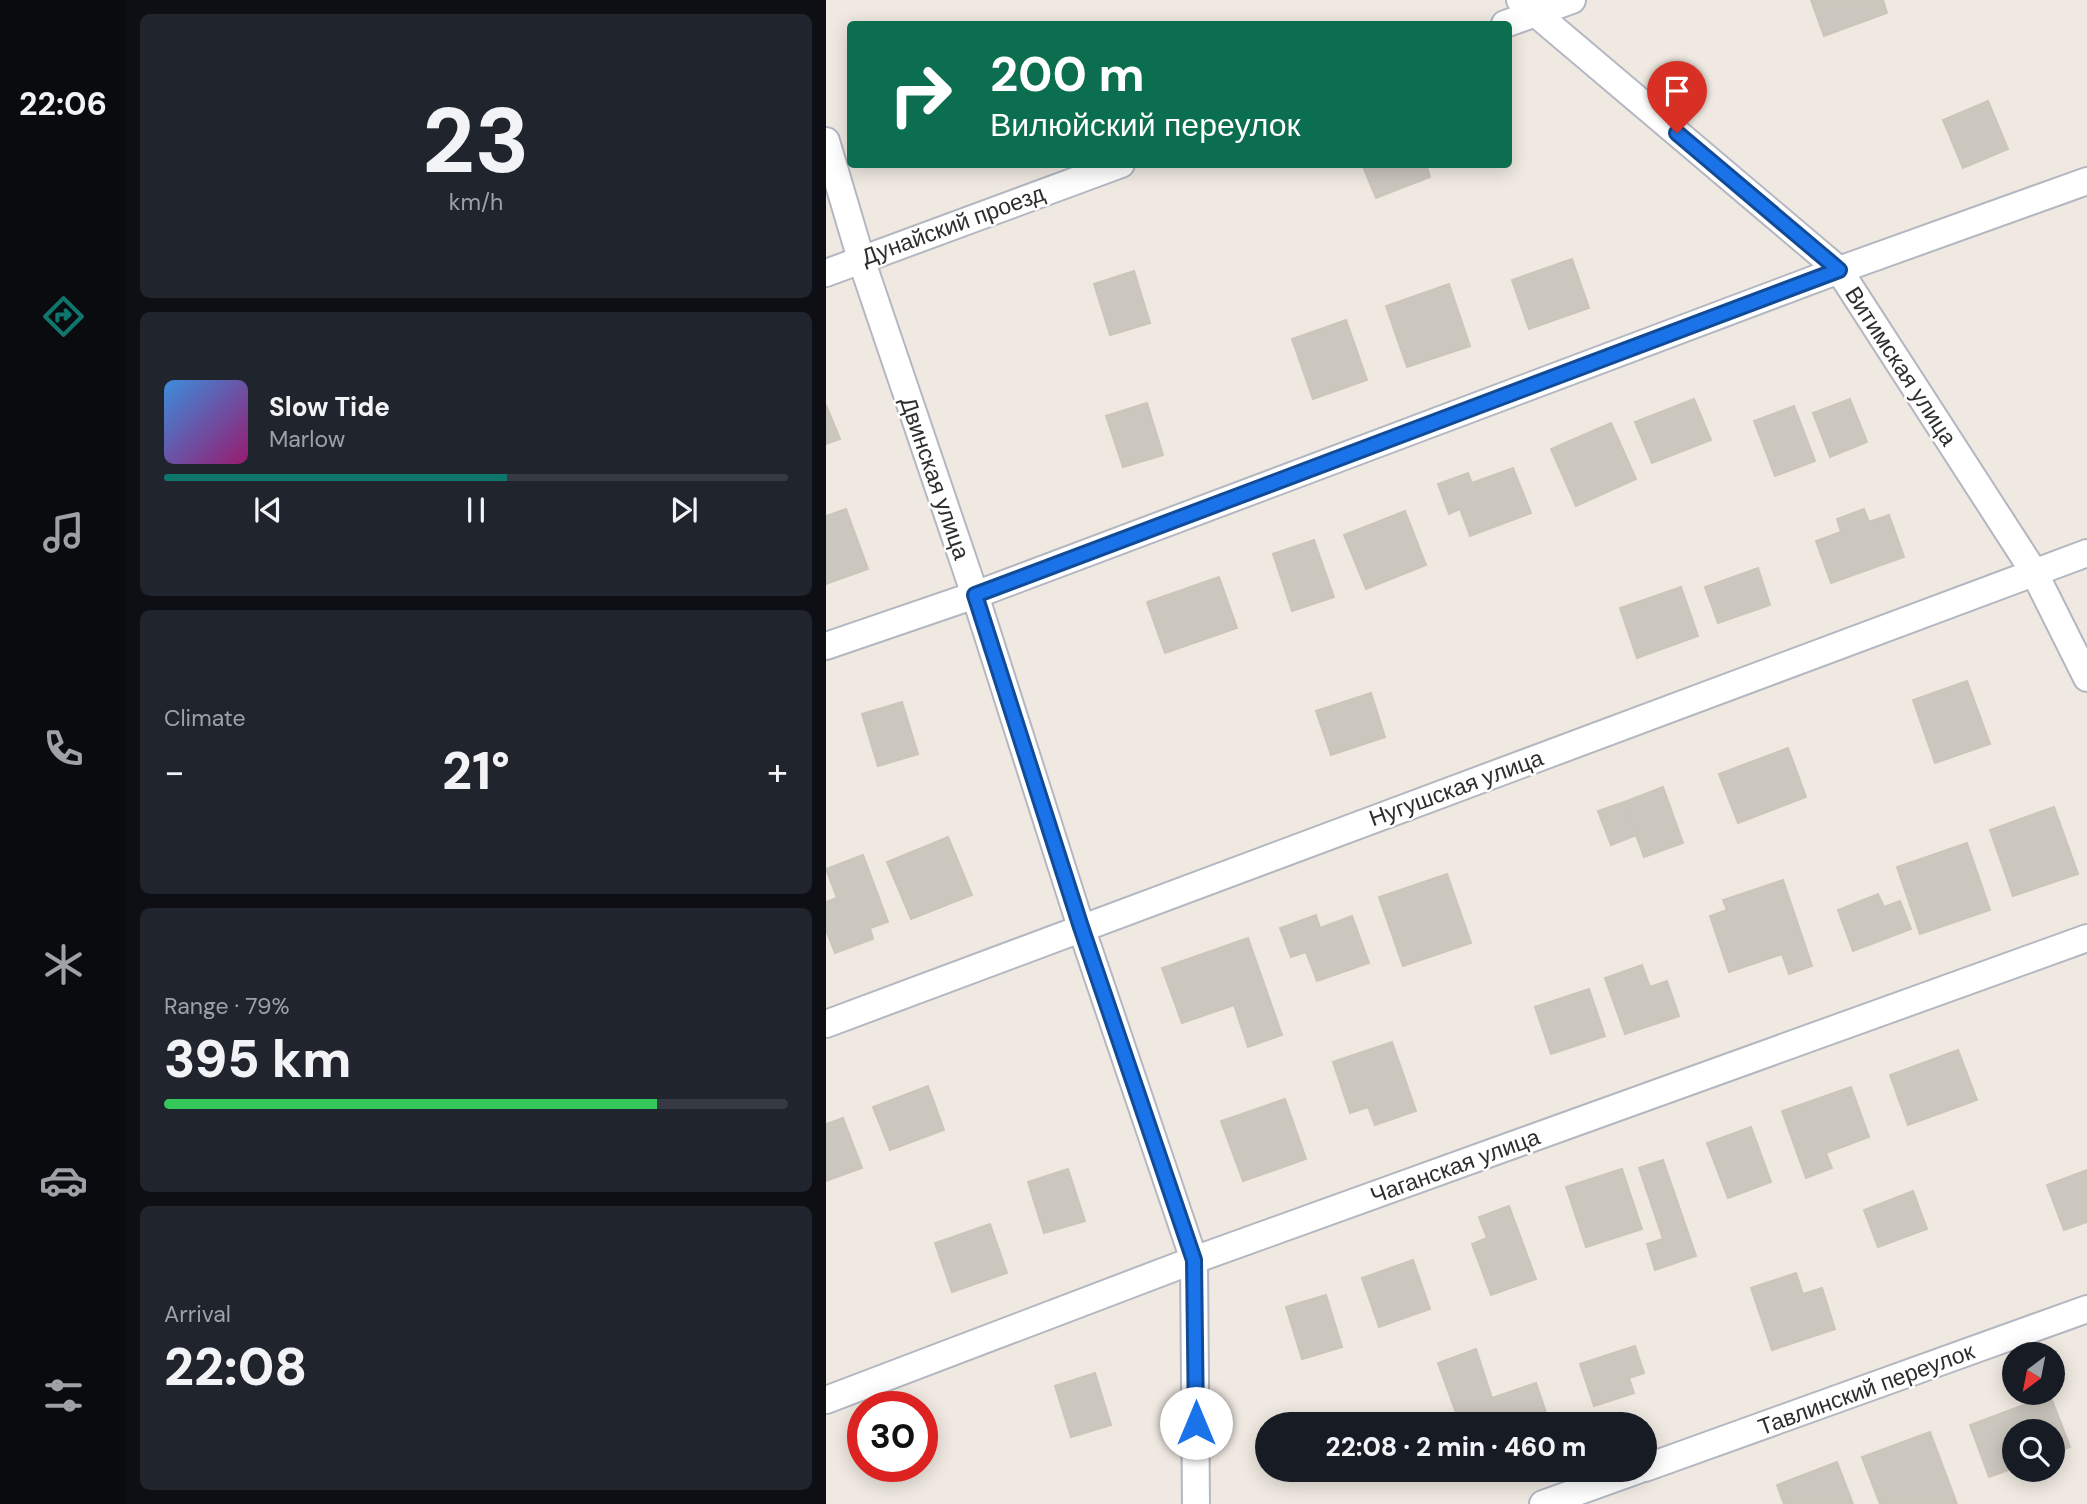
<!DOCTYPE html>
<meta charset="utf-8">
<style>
:root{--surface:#171b24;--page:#20242c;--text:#f1f3f6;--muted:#9ea1a6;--line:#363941;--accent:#0f766e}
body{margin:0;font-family:"DM Sans",sans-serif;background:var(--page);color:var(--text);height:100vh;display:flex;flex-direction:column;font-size:26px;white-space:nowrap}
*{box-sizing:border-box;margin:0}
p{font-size:23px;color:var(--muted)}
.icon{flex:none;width:38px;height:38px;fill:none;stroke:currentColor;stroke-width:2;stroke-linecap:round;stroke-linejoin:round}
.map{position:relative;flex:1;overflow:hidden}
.panel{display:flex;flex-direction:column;gap:14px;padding:14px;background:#0d0f14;width:700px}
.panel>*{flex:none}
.hud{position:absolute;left:21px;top:21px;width:665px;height:147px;border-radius:7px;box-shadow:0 4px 18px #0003;background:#0b6e4f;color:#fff;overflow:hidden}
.needle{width:46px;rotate:212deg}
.tools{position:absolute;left:1176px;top:1342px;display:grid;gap:14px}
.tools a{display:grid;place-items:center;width:63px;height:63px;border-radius:50%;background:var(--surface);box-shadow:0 4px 18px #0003;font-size:35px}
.speed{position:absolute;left:21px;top:1391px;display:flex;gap:14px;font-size:35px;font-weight:700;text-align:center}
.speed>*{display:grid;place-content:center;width:91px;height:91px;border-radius:50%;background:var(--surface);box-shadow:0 4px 18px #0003;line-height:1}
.speed .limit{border:10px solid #d22;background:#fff;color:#111}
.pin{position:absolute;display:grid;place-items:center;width:60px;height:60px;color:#fff;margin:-72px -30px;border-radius:50% 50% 50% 0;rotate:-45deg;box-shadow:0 0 7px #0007}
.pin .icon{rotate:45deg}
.me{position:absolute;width:77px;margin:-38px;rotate:0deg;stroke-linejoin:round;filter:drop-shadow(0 0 5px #0008)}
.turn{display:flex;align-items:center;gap:24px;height:147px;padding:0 28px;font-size:32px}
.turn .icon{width:91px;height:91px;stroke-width:2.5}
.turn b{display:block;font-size:49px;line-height:60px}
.big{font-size:52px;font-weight:800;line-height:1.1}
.panel .widget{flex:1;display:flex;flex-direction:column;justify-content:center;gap:10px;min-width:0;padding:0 24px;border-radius:10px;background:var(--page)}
.panel .dial{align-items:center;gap:0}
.dial b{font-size:91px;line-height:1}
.song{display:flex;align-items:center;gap:21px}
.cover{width:84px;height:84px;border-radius:10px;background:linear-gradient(135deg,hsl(210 70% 55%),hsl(320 70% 35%))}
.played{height:7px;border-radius:4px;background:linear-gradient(90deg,var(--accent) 55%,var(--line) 55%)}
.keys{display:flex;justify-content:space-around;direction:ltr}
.heat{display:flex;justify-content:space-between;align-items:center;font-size:38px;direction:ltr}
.charge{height:10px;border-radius:5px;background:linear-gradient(90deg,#34c759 79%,var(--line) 0)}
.trip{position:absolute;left:429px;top:1412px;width:402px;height:70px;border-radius:35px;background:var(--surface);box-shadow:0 4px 18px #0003;font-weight:800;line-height:70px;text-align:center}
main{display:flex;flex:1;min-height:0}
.tabs{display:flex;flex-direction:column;width:126px;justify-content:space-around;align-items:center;background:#090b0e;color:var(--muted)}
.tabs .icon{width:49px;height:49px}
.tabs .selected{color:var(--accent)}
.tabs b{font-size:32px;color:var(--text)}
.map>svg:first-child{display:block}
</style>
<main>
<nav class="tabs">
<b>22:06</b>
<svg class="icon selected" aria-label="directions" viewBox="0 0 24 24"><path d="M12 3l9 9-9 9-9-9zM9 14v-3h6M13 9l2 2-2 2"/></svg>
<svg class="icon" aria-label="music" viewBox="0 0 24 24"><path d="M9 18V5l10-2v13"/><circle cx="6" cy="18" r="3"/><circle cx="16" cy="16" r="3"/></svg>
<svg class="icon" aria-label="phone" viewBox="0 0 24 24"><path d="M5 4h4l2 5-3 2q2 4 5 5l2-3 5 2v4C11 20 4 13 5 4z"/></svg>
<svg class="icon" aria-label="climate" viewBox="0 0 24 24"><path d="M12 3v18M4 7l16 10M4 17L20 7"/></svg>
<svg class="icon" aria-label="car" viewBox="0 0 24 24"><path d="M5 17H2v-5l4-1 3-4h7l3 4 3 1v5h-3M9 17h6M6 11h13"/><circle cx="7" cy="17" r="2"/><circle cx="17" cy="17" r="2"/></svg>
<svg class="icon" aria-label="filters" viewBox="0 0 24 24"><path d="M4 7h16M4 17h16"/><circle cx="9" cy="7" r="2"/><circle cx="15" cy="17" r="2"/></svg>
</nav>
<section class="panel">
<div class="widget dial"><b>23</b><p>km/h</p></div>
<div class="widget">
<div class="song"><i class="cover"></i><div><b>Slow Tide</b><p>Marlow</p></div></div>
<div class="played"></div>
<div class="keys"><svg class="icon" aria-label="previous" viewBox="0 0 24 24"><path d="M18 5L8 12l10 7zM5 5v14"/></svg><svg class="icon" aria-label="pause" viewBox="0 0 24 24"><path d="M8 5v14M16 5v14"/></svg><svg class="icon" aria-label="next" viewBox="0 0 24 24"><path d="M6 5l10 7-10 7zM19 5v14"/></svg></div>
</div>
<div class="widget"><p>Climate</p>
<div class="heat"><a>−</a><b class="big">21°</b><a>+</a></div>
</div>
<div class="widget"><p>Range · 79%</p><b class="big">395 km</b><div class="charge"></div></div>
<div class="widget"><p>Arrival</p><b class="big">22:08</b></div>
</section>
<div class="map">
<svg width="1261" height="1504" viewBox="0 0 1261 1504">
<rect width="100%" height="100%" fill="#efe9e1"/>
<g fill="#cbc7bf" stroke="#cbc5ba" stroke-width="2">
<path d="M985 0H1057L1061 13 998 36Z"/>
<path d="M1162 101 1182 149 1137 168 1117 120Z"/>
<path d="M536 164H600L604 177 550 198Z"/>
<path d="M746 259 763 308 703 329 686 280Z"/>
<path d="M308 271 324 323 284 335 268 284Z"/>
<path d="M623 284 644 346 581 367 560 306Z"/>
<path d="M520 320 541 380 487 399 466 339Z"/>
<path d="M868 399 885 440 826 463 809 422Z"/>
<path d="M1024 399 1041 442 1004 457 987 413Z"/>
<path d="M321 403 337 455 297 467 280 416Z"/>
<path d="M0 405 14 439 0 444Z"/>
<path d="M968 406 989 461 949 476 928 421Z"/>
<path d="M785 423 810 479 750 506 725 449Z"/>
<path d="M687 468 705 513 644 536 634 509 623 514 612 484 642 473 646 483Z"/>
<path d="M20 509 42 569 0 584V516Z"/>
<path d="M1038 509 1043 522 1063 515 1078 557 1005 583 990 541 1015 532 1011 519Z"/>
<path d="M579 511 600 565 540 589 518 535Z"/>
<path d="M488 540 508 597 466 611 447 554Z"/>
<path d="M932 568 944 605 892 623 879 587Z"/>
<path d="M393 577 411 628 339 653 321 602Z"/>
<path d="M855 587 872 636 811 658 794 608Z"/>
<path d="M1141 681 1164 744 1109 763 1087 700Z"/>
<path d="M545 693 559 737 505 755 490 711Z"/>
<path d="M76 702 92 754 52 766 36 714Z"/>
<path d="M962 748 980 797 912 823 893 774Z"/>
<path d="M837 787 857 843 818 857 798 802Z"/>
<path d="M798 802 811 835 785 845 772 811Z"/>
<path d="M1228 807 1252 874 1187 896 1164 830Z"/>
<path d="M122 837 146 895 85 919 61 862Z"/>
<path d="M1141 843 1164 910 1094 934 1071 867Z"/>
<path d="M37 855 62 922 44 928 47 939 9 953 0 930V902L11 898 0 869Z"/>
<path d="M621 874 645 943 577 966 553 897Z"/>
<path d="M957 880 986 966 963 974 956 954 903 972 884 916 901 910 897 900Z"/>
<path d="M1052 894 1058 907 1074 901 1085 929 1027 951 1012 910Z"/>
<path d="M490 915 494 928 526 916 543 963 491 981 480 952 465 957 454 928Z"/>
<path d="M422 938 456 1035 422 1047 408 1005 356 1023 336 968Z"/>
<path d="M816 965 824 987 841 981 853 1016 799 1034 779 978Z"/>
<path d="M763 989 779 1036 725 1054 709 1007Z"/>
<path d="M566 1042 590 1111 549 1125 542 1107 524 1113 507 1062Z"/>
<path d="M1132 1050 1151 1100 1082 1125 1064 1075Z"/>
<path d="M102 1086 118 1130 64 1150 47 1107Z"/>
<path d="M1025 1087 1043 1137 1000 1153 1006 1168 980 1178 956 1111Z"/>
<path d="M459 1099 480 1159 417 1181 395 1121Z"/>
<path d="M17 1118 36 1168 0 1181V1124Z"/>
<path d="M925 1127 945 1182 902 1198 881 1143Z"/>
<path d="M837 1160 870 1256 829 1270 821 1244 837 1239 813 1168Z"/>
<path d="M242 1169 259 1221 218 1233 202 1182Z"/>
<path d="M796 1169 816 1229 760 1247 740 1187Z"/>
<path d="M1261 1170V1222L1238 1230 1221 1185Z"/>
<path d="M1087 1191 1101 1229 1052 1247 1038 1210Z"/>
<path d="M683 1206 710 1279 665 1295 646 1244 661 1238 653 1217Z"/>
<path d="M164 1224 181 1273 126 1292 109 1243Z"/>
<path d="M587 1260 604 1309 553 1327 536 1278Z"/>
<path d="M970 1273 977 1294 996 1288 1009 1329 946 1350 925 1288Z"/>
<path d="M500 1295 516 1347 476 1359 460 1307Z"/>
<path d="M809 1346 818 1373 803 1378 808 1393 768 1406 754 1364Z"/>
<path d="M650 1349 666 1398 710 1383 724 1424H634L612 1363Z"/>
<path d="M269 1373 285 1425 245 1437 229 1386Z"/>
<path d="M1224 1395 1244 1447 1227 1454V1432H1188V1468L1163 1477 1144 1425Z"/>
<path d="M1104 1432 1131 1504H1054L1036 1457Z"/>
<path d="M1011 1462 1027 1504H958L951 1485Z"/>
</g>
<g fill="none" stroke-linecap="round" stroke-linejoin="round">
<g stroke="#b4b7c1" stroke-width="30">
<g id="minor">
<path d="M694 0 1013 270 1208 572 1261 678"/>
<path d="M679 24 746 0"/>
<path d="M0 141 35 259 149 595 255 927 368 1260 370 1504"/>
<path d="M0 273 295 164"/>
<path d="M0 646 149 595 1013 270 1261 181"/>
<path d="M0 1024 1261 553"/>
<path d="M0 1400 368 1260 1261 938"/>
<path d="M819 1468 1261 1309"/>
<path d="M717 1504 812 1470"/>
</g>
</g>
<use href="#minor" stroke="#fff" stroke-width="26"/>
</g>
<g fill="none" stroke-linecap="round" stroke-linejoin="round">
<g stroke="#114b97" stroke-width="18">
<path id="route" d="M370 1423 368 1260 255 927 149 595 1013 270 851 133"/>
</g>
<use href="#route" stroke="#1a73e8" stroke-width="12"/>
</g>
<g text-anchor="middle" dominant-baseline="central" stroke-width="5" stroke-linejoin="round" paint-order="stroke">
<g font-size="23" fill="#2e2e2e" stroke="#fff">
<text transform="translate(127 225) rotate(-20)">Дунайский проезд</text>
<text transform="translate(1075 366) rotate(57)">Витимская улица</text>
<text transform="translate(109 478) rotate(71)">Двинская улица</text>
<text transform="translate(630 788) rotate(-20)">Нугушская улица</text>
<text transform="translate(629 1166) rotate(-20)">Чаганская улица</text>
<text transform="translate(1040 1389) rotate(-20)">Тавлинский переулок</text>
</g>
</g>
</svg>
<div class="tools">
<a><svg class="needle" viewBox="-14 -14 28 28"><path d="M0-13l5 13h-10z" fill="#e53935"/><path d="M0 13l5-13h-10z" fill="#9ea1a6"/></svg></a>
<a><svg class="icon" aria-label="search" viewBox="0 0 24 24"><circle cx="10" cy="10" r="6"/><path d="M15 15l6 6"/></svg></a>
</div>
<div class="speed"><div class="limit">30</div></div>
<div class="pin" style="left:851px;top:133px;background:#d93025"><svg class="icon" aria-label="arrive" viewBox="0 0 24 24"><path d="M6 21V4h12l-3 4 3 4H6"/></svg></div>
<svg class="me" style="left:370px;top:1423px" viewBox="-20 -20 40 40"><circle r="19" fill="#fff"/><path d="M0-13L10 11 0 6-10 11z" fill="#1a73e8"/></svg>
<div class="trip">22:08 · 2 min · 460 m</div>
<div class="hud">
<div class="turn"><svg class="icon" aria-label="right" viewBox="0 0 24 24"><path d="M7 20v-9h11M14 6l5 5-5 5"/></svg><div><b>200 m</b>Вилюйский переулок</div></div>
</div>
</div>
</main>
